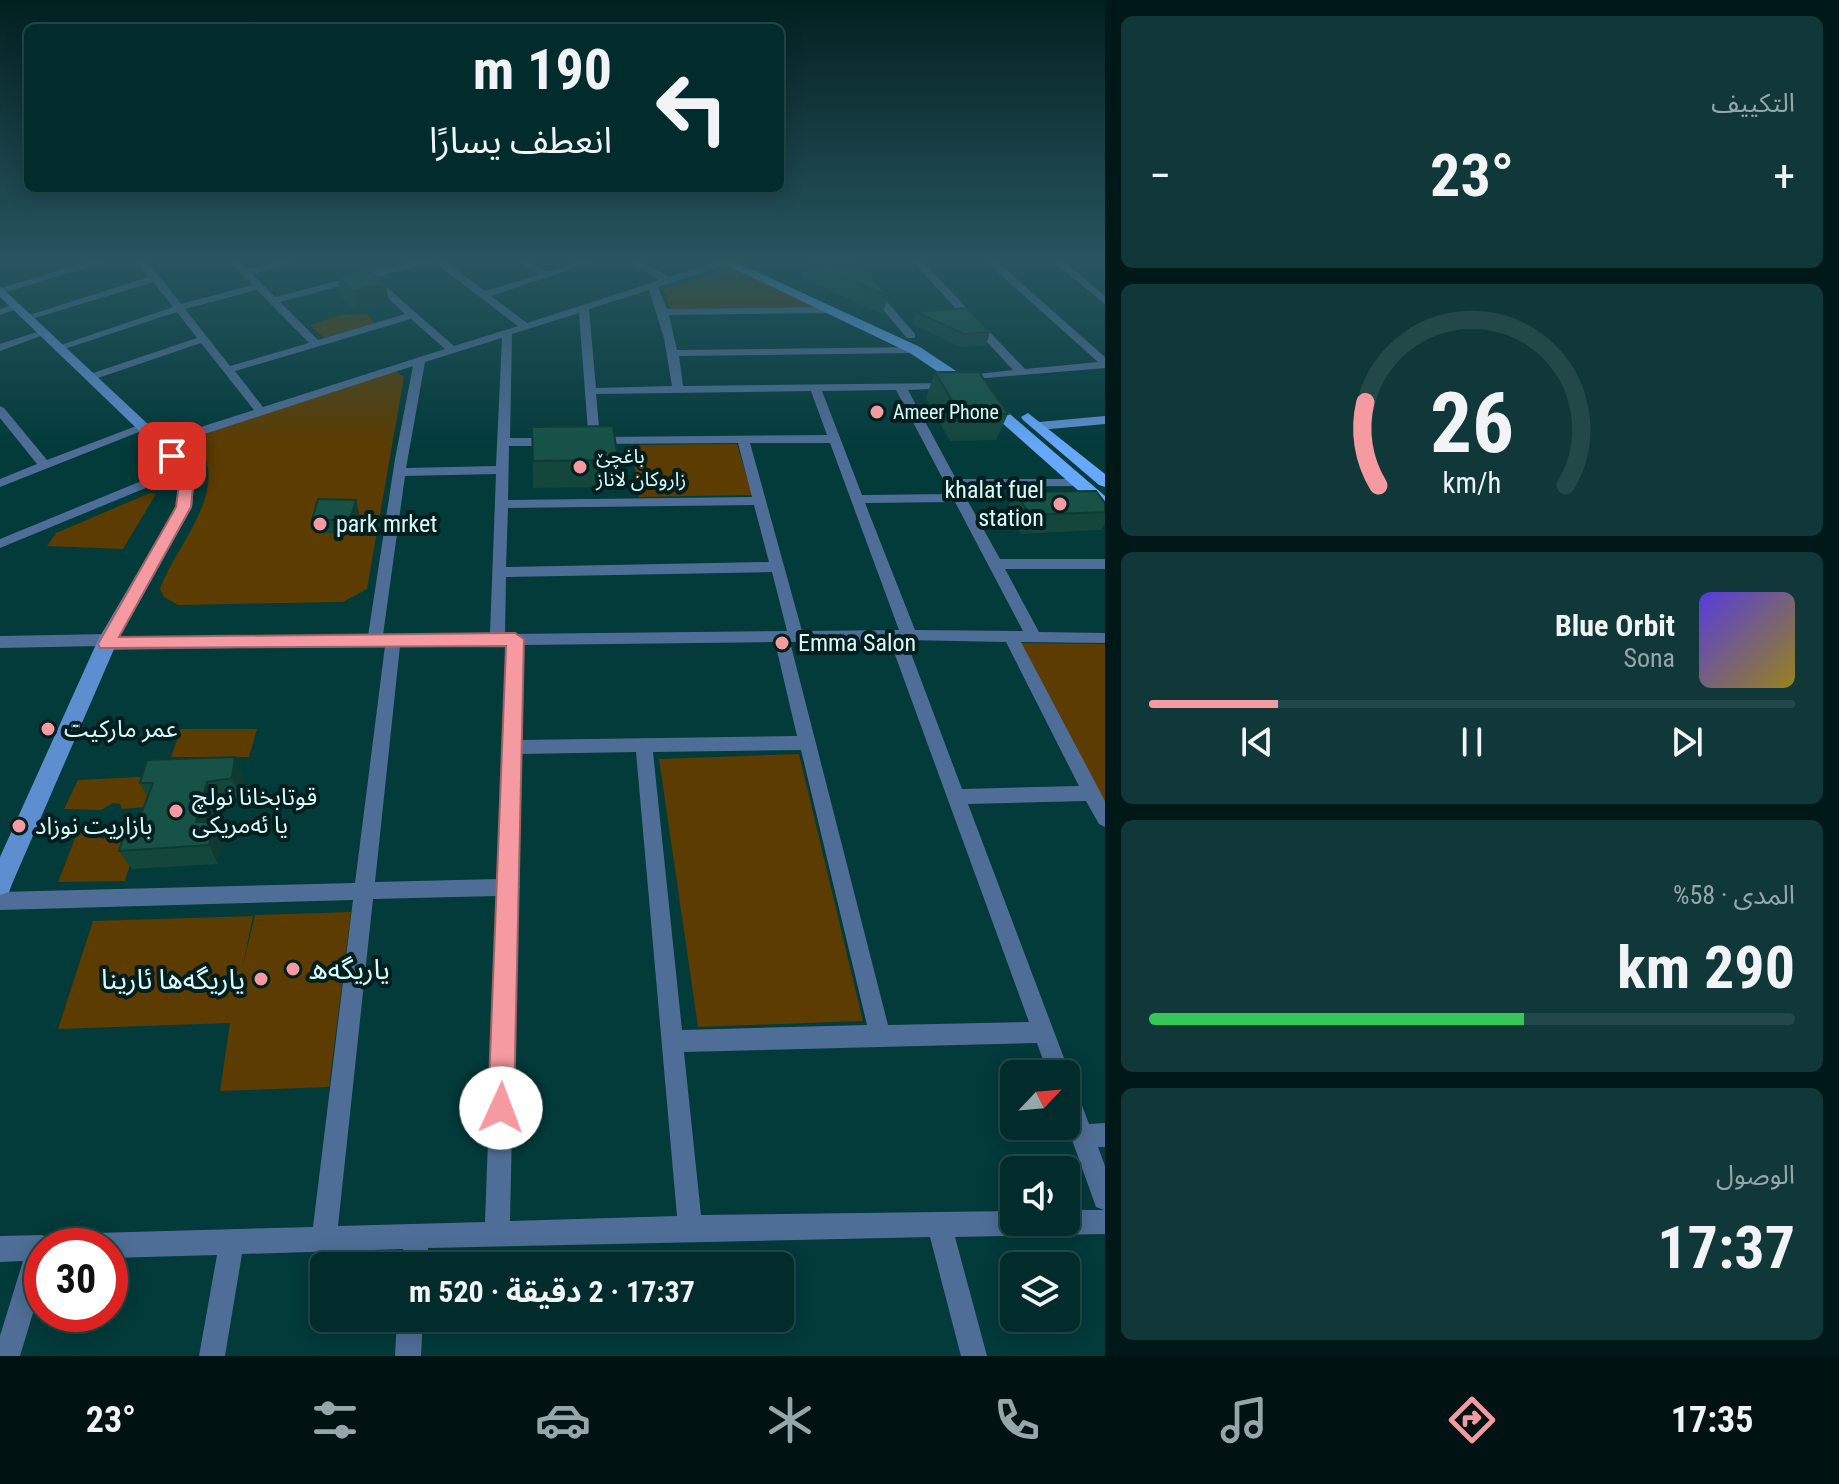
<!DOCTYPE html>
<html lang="ar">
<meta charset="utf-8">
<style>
:root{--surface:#022c2c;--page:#103838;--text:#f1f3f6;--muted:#96a7a9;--line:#234848;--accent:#f49aa0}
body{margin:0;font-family:"Roboto Condensed","Noto Sans Arabic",sans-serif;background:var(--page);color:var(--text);direction:rtl;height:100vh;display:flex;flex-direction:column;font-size:30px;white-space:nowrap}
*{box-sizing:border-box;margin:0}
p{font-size:26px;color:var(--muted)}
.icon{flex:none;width:44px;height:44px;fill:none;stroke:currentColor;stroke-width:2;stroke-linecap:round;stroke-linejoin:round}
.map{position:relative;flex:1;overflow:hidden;direction:ltr}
.drawer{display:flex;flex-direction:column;gap:16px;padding:16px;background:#011818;width:734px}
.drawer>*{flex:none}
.guide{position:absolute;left:24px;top:24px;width:760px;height:168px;border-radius:12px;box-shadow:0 4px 20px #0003,0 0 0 2px var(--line);direction:rtl;background:#022c2c;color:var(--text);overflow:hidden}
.needle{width:52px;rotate:64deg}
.tools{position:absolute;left:1000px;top:1060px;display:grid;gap:16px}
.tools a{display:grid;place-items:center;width:80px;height:80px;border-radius:12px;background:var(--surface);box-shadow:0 4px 20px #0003,0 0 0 2px var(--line);font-size:40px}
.speed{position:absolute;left:24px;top:1228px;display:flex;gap:16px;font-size:40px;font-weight:700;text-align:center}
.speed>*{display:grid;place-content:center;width:104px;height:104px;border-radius:50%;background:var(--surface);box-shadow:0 4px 20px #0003,0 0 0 2px var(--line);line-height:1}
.speed .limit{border:12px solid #d22;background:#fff;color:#111}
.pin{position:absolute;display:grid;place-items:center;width:68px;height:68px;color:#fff;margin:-34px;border-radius:16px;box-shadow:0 4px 12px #0006}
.me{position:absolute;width:88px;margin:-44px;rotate:2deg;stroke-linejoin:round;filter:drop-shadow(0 0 6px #0008)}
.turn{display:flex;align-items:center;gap:28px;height:168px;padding:0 40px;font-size:36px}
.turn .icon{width:104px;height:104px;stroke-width:2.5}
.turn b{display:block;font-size:56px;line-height:68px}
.big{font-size:60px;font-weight:700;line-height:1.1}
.drawer .widget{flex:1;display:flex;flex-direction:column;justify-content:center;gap:12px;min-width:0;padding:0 28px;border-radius:12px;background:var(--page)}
.drawer .dial{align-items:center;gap:0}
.dial svg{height:208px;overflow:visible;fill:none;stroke:var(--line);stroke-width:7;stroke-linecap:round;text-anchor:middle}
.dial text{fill:var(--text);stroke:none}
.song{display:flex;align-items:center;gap:24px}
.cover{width:96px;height:96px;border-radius:12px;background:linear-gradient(135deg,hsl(250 70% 55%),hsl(50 70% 35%))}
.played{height:8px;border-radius:4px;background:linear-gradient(90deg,var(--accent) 20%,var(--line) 20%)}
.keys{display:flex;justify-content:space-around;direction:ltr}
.heat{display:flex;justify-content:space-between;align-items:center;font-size:44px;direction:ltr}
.charge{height:12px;border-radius:6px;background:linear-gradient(90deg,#34c759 58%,var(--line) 0)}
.trip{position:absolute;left:310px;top:1252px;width:484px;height:80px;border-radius:12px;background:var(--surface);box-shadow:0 4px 20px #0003,0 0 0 2px var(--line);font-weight:700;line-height:80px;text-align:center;direction:rtl}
.tab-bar{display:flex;height:128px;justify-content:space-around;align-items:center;background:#011212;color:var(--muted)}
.tab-bar .icon{width:56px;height:56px}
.tab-bar .current{color:var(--accent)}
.tab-bar b{font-size:36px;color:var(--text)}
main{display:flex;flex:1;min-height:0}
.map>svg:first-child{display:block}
</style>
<main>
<section class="drawer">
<div class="widget"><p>التكييف</p>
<div class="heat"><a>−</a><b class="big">23°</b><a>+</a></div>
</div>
<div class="widget dial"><svg viewBox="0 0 100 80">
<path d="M14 69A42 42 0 1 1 86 69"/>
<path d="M14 69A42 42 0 0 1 9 37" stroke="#f49aa0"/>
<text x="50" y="56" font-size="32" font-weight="700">26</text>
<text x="50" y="72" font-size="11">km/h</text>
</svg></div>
<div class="widget">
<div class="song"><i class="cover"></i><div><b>Blue Orbit</b><p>Sona</p></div></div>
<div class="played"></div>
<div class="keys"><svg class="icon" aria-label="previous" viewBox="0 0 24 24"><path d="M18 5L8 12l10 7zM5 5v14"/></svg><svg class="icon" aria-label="pause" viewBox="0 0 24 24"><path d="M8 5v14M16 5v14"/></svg><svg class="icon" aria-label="next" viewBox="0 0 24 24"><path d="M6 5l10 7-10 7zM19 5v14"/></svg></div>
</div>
<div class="widget"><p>المدى · 58%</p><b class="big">290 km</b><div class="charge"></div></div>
<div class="widget"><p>الوصول</p><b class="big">17:37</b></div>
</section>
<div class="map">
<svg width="1105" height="1356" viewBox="0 0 1105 1356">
<rect width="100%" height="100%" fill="#033a3a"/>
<g fill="#5c3c00">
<path d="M733 268 818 307 671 309 663 289Z"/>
<path d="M367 314 375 324 324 338 310 325 340 315Z"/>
<path d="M396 371 404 377 367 589 343 602 178 605 164 597 160 589C173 551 222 500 205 457 202 450 195 445 192 438Z"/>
<path d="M737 444 752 495 639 497 632 445Z"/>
<path d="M150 493 156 494 123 549 47 546 56 533Z"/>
<path d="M1021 643 1105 644V804Z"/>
<path d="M181 729H257L249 757H171Z"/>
<path d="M799 754 863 1021 698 1027 659 759Z"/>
<path d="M157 776 147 807 122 809 120 804 113 803 101 810 64 809 78 780Z"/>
<path d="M91 832 103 839 120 833H140L125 881 58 882 77 833Z"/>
<path d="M351 912 329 1087 220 1091 230 1023 58 1029 93 921 253 916 242 970 255 915Z"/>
</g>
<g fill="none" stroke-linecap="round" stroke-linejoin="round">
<g fill="#4f6e97" fill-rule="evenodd">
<path d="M100 259H115L0 294V288Z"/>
<path d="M135 259H145L181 304 253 285 227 259H237L248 269 291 259H307L252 274 275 297 422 259H442L485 291 538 275 514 259H526L547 272 587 259H602L491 296 527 323 660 280 623 259H635L669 277 726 259 731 262 729 264 658 287 667 309 833 307 838 310 833 313 669 315 677 350 915 347 920 350 915 353 679 356 683 386 949 383 953 384V388L908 390 956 479H1085L1086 482 1080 486 960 487 1000 559H1105V569H1005L1039 632 1105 633V643L1021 642 1105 801V827L1099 824 1086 801 968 804 1070 1074 1067 1081 1074 1084 1089 1124 1105 1123V1147H1098L1105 1166V1234L955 1237 987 1356H961L930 1237 428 1248 427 1266H401L403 1249 242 1254 225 1356H199L217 1255 110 1258V1246H82L86 1237 95 1233 313 1227 353 900 0 910V892L355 883 385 646 107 650 100 646 0 648V636L108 634 115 638 368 636 395 459 413 366 165 447H157V441L254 410 201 343 95 379H87V375L197 338 177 312 64 349 55 347 173 307 153 282 32 319 23 317 149 277ZM434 262 518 326 454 346 375 277ZM370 278 371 282 405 314 318 340 280 302ZM257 290 309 343 230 366 185 309ZM649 290 664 338 672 386 596 388 589 309ZM579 313 589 444 738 443 752 497 508 500 509 446H554L560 442 554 438H510L512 334ZM411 319 445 349 263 407 235 371ZM502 338 496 466 406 468 425 362ZM896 390 945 483 951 494 862 495 822 391ZM811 391 827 435 600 437 596 394ZM750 443H830L899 630 802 631ZM496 474 490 634 383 635 405 476ZM955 502 1023 631 915 630 865 503ZM754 505 769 562 506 567 508 508ZM772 572 787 631 505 634 506 577ZM906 640 1006 642 1079 786 962 789ZM890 641 1029 1022 888 1025 790 642ZM775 642 797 736 520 740 523 645ZM507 645 498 879 375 882 400 646ZM801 750 867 1025 682 1030 653 752ZM636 752 677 1216 510 1221 517 893 520 887 517 882 520 754ZM497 896 485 1222 338 1226 373 899ZM1037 1043 1048 1074H1066V1123L1096 1207 1104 1210H1066V1222H1014V1211L701 1215 684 1052Z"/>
<path d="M840 259H850L915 334V338H907Z"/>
<path d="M910 259H943L923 262 1025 369 1098 362 983 259H994L1105 357V368L974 379V375L978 374 1013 370Z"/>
<path d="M1050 259H1061L1105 296V304Z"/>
<path d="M13 305 22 307 0 315V309Z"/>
<path d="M40 331 49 333 0 351V344Z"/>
<path d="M0 406 4 408 47 460 139 425 143 424 149 428 0 487V479L37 464 0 418Z"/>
<path d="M183 464 187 465V471L0 548V539Z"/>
<path d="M42 1235 51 1239 54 1246H42V1283L20 1356H0V1336L23 1261 0 1262V1236Z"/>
<path d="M397 1318H423L421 1356H395Z"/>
</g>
<g fill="#5d8fd0" fill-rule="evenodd">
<path d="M0 259H8L0 263Z"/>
<path d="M0 286 166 441 195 476 192 507 118 640 12 884 9 892 0 895V857L98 640 176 507 179 476 156 447 0 297Z"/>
<path d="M1105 416V424L1039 430 1032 426 1039 422Z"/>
</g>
<g fill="#67a8fc" fill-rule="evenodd">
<path d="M714 259H729L920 347 974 383 1105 496V510L1099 509 964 389 910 353Z"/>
<path d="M1028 413 1105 474V487L1099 485 1023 420 1021 417Z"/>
</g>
</g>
<g fill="#13473c">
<path d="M802 259H856L888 296 882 314 801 278 804 261Z"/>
<path d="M337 277 386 284 389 302 356 310 341 296Z"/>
<path d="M916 312 990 332 986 345 960 347 912 324Z"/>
<path d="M935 372 1008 414 996 440 950 441 926 398Z"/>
<path d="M532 427 618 460 616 487 533 488Z"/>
<path d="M1015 492 1105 503V523L1101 530 1021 534 1006 511Z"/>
<path d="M356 500 359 514 353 534 315 533 312 520Z"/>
<path d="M235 757 244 777 241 798 217 801 211 822H214L224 841 218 864 132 869 119 851 138 822 148 797 140 783Z"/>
</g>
<g fill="#0f3a31">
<path d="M386 284 389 302 356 310 353 291Z"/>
<path d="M356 500 359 514 353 534 350 520Z"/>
<path d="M235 757 244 777 241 798 232 778Z"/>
<path d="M207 782 217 801 206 841 196 822Z"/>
<path d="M214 822 224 841 218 864 209 845Z"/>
</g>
<g fill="#165346" stroke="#0f3a31" stroke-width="2">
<path d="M813 259H856L888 296 804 260Z"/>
<path d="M366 268 386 284 353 291 337 277Z"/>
<path d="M967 308 990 332 964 334 916 312Z"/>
<path d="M935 372H979L1008 414H960Z"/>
<path d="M613 426 618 460 533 461 532 427Z"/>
<path d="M1096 491 1105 503V512L1030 515 1015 492Z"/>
<path d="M318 499 356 500 350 520H312Z"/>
<path d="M235 757 232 778 207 782 196 822H214L209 845 119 851 128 823 138 822 153 783H140L147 760Z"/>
</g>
<linearGradient id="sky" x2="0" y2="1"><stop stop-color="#022020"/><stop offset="0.58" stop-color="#285560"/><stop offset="1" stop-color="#285560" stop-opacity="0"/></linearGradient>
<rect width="1105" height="449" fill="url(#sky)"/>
<path fill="#f49aa0" stroke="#9f6468" stroke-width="2" d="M172 452 177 453 194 476 191 507 119 637 515 633 524 639 514 1108 511 1117 501 1121 492 1117 488 1108 506 646 100 648 98 644 176 507 180 476 165 456Z"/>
<g fill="#f49aa0" stroke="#031e1e" stroke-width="3">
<circle cx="877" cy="412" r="8"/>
<circle cx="580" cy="467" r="8"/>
<circle cx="1060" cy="504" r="8"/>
<circle cx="320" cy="524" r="8"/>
<circle cx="782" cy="643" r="8"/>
<circle cx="48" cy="729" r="8"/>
<circle cx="176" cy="811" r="8"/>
<circle cx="19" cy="826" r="8"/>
<circle cx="293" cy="969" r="8"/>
<circle cx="261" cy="979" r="8"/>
</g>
<g text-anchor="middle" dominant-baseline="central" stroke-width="8" stroke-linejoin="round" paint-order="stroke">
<g font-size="20" fill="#dafaf9" stroke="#031e1e" text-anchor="start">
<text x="893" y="412">Ameer Phone</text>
<text x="596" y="456">باغچێ<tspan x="596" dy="23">زاروكان لاناز</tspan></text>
</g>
<g font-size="24" fill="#dafaf9" stroke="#031e1e" text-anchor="start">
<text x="1044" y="490" text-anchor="end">khalat fuel<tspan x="1044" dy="28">station</tspan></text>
<text x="336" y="524">park mrket</text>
<text x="798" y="643">Emma Salon</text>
<text x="64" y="729">عمر ماركيت</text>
<text x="192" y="797">قوتابخانا نولچ<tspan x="192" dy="28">يا ئەمريكى</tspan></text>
<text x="35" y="826">بازاريت نوزاد</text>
</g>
<g font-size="28" fill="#dafaf9" stroke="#031e1e" text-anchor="start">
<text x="309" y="969">یاریگه‌ه</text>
<text x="245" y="979" text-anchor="end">ياريگەها ئارينا</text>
</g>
</g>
</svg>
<div class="tools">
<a><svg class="needle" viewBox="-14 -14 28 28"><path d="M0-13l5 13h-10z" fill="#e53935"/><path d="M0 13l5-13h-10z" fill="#96a7a9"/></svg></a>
<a><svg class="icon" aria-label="sound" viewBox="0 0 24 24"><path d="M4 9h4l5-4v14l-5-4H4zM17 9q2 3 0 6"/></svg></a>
<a><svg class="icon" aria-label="layers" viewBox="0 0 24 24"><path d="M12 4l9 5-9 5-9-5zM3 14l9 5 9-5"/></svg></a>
</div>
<div class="speed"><div class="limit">30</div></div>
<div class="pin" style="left:172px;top:456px;background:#d93025"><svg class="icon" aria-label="arrive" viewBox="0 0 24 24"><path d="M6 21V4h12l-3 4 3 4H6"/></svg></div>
<svg class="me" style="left:501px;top:1108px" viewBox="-20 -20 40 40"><circle r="19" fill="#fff"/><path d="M0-13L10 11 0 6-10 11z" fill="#f49aa0"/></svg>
<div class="trip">17:37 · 2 دقيقة · 520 m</div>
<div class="guide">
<div class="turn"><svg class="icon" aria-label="left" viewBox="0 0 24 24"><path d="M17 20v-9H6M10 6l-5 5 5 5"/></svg><div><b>190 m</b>انعطف يسارًا</div></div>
</div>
</div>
</main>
<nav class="tab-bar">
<b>17:35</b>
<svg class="icon current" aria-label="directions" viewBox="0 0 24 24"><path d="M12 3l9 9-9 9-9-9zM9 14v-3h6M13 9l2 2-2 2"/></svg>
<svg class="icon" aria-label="music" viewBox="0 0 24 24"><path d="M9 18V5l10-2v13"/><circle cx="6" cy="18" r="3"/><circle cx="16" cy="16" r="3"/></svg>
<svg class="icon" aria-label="phone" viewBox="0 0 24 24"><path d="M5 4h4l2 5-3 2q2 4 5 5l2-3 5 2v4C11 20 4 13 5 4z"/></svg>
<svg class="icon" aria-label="climate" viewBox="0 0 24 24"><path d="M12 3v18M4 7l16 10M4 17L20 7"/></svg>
<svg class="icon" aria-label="car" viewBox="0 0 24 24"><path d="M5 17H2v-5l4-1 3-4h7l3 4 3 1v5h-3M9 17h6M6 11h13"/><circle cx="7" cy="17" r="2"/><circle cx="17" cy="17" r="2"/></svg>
<svg class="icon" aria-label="filters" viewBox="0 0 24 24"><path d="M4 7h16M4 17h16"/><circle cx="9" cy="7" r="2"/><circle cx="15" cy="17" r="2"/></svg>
<b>23°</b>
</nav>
